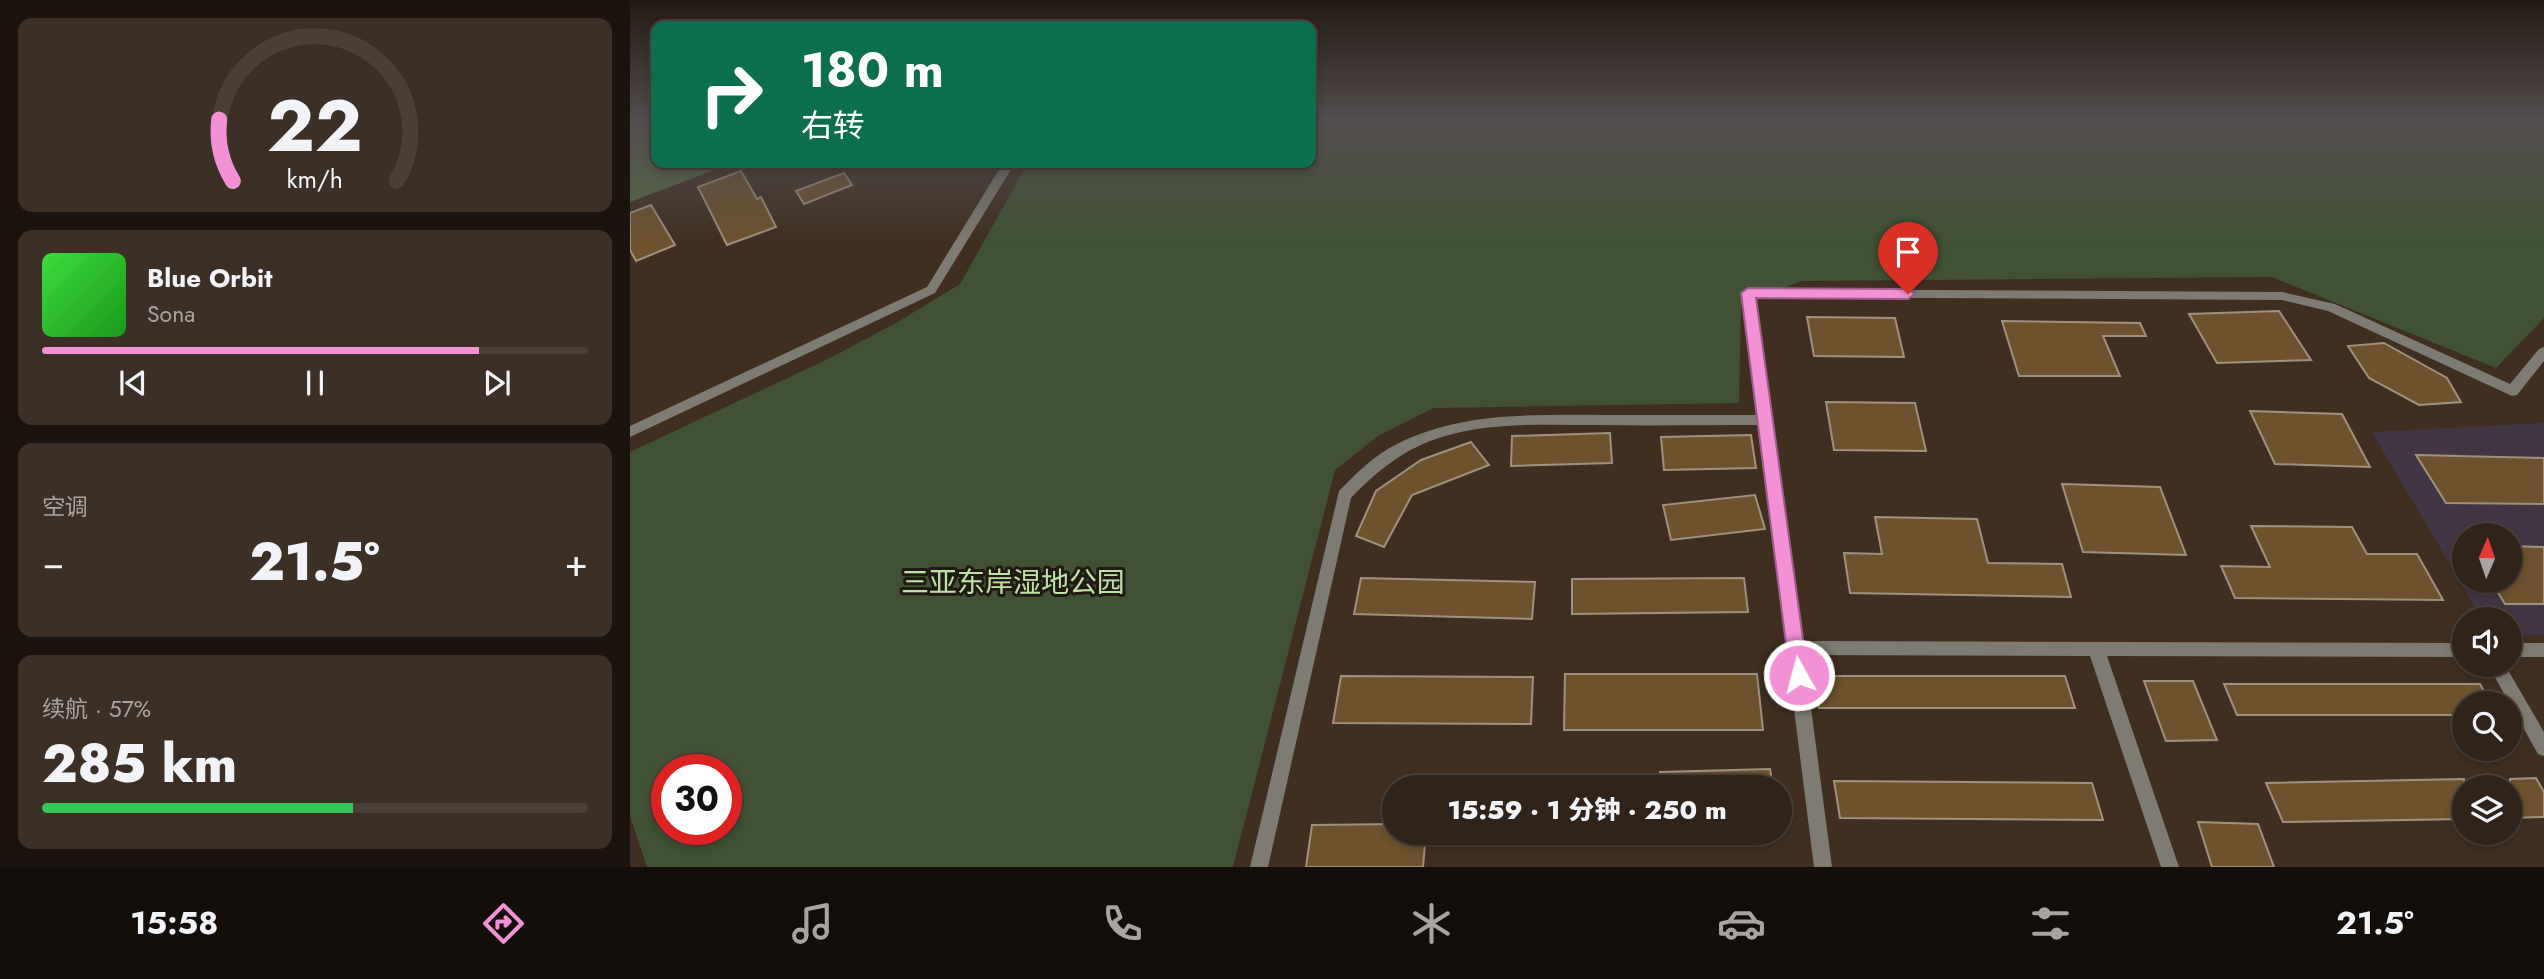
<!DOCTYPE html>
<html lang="zh">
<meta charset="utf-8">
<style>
:root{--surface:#302319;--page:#3c2f26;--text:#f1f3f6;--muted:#a8a4a2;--line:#4b4038;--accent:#f391d6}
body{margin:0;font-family:Jost,"Noto Sans SC",sans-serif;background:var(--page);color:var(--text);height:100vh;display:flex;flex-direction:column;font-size:26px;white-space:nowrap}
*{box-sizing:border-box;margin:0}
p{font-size:23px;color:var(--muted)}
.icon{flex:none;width:38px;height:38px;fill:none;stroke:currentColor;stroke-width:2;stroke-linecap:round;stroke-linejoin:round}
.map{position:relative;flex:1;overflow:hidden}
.sheet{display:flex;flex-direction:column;gap:18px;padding:18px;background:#1a130e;width:630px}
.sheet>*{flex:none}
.top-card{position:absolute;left:21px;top:21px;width:665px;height:147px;border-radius:14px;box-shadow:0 4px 10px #0003,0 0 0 2px var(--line);background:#0b6e4f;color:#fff;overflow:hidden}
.needle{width:46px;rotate:2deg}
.buttons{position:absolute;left:1822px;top:523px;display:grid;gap:14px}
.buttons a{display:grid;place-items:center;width:70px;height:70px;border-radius:50%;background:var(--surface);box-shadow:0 4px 10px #0003,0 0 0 2px var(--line);font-size:35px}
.speed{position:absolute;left:21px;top:754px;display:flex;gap:14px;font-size:35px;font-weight:700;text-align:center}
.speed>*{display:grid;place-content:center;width:91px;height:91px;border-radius:50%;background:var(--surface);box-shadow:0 4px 10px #0003,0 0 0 2px var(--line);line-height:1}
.speed .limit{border:10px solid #d22;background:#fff;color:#111}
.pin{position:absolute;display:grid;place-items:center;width:60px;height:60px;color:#fff;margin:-72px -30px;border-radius:50% 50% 50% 0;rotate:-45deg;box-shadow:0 0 7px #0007}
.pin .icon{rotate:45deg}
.me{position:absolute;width:77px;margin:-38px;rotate:353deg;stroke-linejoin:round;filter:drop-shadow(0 0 5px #0008)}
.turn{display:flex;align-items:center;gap:24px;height:147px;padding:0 35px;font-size:32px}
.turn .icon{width:91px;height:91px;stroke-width:2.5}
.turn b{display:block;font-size:49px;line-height:60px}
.big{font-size:52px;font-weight:800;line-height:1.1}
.sheet .widget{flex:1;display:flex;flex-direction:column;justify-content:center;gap:10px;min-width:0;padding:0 24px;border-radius:14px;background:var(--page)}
.sheet .dial{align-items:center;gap:0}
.dial svg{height:182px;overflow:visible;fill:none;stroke:var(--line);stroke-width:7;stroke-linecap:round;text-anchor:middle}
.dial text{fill:var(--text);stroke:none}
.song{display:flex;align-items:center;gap:21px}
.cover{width:84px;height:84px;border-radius:10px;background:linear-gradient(135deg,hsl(120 70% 55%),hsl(120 70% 35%))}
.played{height:7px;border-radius:4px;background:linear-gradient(90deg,var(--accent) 80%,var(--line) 80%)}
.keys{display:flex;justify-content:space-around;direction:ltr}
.heat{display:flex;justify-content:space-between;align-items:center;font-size:38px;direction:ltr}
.charge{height:10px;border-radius:5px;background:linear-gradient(90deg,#34c759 57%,var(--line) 0)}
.trip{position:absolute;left:752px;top:775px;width:410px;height:70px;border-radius:35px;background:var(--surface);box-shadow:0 4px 10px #0003,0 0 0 2px var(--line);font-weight:800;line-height:70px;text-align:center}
.tab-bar{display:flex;height:112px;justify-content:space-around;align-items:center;background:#130e0a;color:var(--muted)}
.tab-bar .icon{width:49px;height:49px}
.tab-bar .selected{color:var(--accent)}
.tab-bar b{font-size:32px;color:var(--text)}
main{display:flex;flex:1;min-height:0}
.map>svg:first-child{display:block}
</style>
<main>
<section class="sheet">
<div class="widget dial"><svg viewBox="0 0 100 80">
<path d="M14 69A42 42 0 1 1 86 69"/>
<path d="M14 69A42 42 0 0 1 8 42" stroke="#f391d6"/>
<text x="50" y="56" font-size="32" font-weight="700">22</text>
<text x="50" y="72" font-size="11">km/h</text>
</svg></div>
<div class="widget">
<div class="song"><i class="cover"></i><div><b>Blue Orbit</b><p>Sona</p></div></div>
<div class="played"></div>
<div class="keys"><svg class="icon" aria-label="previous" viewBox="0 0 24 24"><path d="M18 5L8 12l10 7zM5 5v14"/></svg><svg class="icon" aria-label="pause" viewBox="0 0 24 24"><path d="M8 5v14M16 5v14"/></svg><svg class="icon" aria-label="next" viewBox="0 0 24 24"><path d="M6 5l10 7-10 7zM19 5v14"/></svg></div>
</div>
<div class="widget"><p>空调</p>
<div class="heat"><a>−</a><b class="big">21.5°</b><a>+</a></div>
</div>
<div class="widget"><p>续航 · 57%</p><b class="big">285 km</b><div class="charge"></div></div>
</section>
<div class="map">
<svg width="1914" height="867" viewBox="0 0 1914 867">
<rect width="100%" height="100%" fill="#402f21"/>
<path fill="#433644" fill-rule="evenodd" d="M1914 423V635L1880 636V620L1852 619 1742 432ZM1834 536H1880V581H1834Z"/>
<path fill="#405233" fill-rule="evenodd" d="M681 122H1914V318L1866 368 1642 277 1171 281 1111 305 1109 403 803 408 748 436 705 470 603 867H17L0 816V452L198 359 266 323 330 284 398 163H681ZM37 770H96V830H37Z"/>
<path fill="#536a44" d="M0 122H26V163H103L0 202Z"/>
<g fill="#6d522d" stroke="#a0917d" stroke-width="2">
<path d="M111 171 127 199 131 197 146 227 97 245 68 187Z"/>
<path d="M214 173 222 185 174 204 166 191Z"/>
<path d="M21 205 45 245 6 261 0 250V213Z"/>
<path d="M1649 311 1681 360 1587 363 1559 314Z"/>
<path d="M1177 317 1265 318 1274 357 1184 356Z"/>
<path d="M1372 321 1510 323 1516 336H1473L1490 376H1389Z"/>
<path d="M1754 343 1817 378 1831 402 1789 405 1739 378 1718 346Z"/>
<path d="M1196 402 1285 403 1296 451 1204 450Z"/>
<path d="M1620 411 1712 414 1740 467 1645 464Z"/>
<path d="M980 433 982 463 881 466 882 436Z"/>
<path d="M1121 435 1126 468 1034 470 1031 437Z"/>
<path d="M841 442 859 465 782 495 754 547 726 536 746 491 791 460Z"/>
<path d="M1786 455 1914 458V504L1816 503Z"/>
<path d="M1432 484 1530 487 1556 555 1453 552Z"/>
<path d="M1125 495 1135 529 1041 540 1033 505Z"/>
<path d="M1245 517 1347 519 1358 563 1432 564 1441 597 1220 593 1214 553 1252 554Z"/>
<path d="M1621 526 1722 527 1737 554H1787L1813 600 1605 598 1591 566 1640 567Z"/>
<path d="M1880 546 1914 547V604H1875L1861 581H1880Z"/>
<path d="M731 578 905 582 902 619 724 614Z"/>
<path d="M1114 578 1118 612 942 614V579Z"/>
<path d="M935 674H1127L1133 730H934Z"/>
<path d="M711 676 903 677 901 724 703 723Z"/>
<path d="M1185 676H1435L1445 708H1189Z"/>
<path d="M1514 681H1563L1587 740 1536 741Z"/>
<path d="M1594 684H1850L1861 704H1834V715H1607Z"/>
<path d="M1140 769 1143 788H1031L1030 772Z"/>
<path d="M1906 778 1914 792V817L1880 818V779Z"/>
<path d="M1834 779V819L1653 822 1636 783Z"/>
<path d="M1204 781 1462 783 1473 820 1210 818Z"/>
<path d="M1568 822 1628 824 1644 867H1582Z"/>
<path d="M765 824V833H796L793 867H676L682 825Z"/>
</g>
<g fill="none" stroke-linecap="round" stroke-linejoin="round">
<g fill="#7e7c72" fill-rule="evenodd">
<path d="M1118 289 1652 292 1705 304 1880 384 1909 349 1914 347V361L1887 395 1882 396 1698 311 1652 300 1125 297 1172 641 1834 643V657L1477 656 1549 867H1531L1460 656 1174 655 1202 867H1184L1128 425C1075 425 1021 426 968 425 914 425 855 421 803 440 770 452 745 473 721 498L638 867H620L709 491C727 473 744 455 767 444 832 411 906 415 977 415 1027 415 1077 415 1127 415L1112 293Z"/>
<rect x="1880" y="643" width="34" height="14"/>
<path d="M1858 665H1875L1914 732V756L1908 754Z"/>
</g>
<path fill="#7e7c72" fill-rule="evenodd" d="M373 163H385L305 293 0 437V426L297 287Z"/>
</g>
<linearGradient id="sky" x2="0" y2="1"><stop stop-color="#231a12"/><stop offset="0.5" stop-color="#534d4e"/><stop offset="1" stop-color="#534d4e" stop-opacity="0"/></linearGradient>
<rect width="1914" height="244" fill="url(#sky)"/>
<path fill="#f391d6" stroke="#9e5e8b" stroke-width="2" d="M1118 288 1278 289 1285 294 1278 299 1126 298 1178 675 1176 681 1169 684 1162 681 1160 675 1111 293Z"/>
<g text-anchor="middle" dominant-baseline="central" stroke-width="6" stroke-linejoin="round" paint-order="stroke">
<g font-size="28" fill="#bde3a4" stroke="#211913">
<text x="383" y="582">三亚东岸湿地公园</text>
</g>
</g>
</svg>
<div class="buttons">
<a><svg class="needle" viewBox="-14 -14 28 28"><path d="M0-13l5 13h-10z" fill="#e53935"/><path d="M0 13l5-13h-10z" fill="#a8a4a2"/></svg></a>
<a><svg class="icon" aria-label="sound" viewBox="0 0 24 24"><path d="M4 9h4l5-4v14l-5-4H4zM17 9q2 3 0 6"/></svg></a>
<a><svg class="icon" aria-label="search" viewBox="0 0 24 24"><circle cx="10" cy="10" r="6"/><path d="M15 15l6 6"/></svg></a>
<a><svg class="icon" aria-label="layers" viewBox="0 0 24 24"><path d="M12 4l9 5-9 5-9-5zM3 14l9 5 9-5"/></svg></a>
</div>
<div class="speed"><div class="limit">30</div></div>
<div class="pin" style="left:1278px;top:294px;background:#d93025"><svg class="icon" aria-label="arrive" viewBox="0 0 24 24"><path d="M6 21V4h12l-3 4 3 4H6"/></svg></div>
<svg class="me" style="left:1169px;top:675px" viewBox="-20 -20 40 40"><circle r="17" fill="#f391d6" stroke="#fff" stroke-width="3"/><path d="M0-11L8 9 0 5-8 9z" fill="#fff"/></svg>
<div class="trip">15:59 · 1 分钟 · 250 m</div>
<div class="top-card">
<div class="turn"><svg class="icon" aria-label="right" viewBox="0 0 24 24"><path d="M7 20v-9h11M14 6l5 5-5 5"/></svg><div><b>180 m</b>右转</div></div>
</div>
</div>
</main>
<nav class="tab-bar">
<b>15:58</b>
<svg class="icon selected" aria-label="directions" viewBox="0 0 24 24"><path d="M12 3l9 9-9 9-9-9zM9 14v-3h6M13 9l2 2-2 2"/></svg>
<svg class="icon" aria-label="music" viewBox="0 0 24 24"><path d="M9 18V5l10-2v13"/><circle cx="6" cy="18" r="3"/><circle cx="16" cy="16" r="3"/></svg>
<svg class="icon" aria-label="phone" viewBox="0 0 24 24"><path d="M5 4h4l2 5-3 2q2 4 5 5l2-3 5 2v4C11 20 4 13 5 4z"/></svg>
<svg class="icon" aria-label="climate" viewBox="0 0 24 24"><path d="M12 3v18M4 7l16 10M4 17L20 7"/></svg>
<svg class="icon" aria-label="car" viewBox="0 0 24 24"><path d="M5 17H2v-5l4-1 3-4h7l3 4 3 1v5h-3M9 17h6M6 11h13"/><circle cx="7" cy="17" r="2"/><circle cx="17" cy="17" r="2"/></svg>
<svg class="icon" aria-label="filters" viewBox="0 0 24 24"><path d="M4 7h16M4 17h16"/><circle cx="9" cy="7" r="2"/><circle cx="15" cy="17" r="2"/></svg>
<b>21.5°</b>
</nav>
